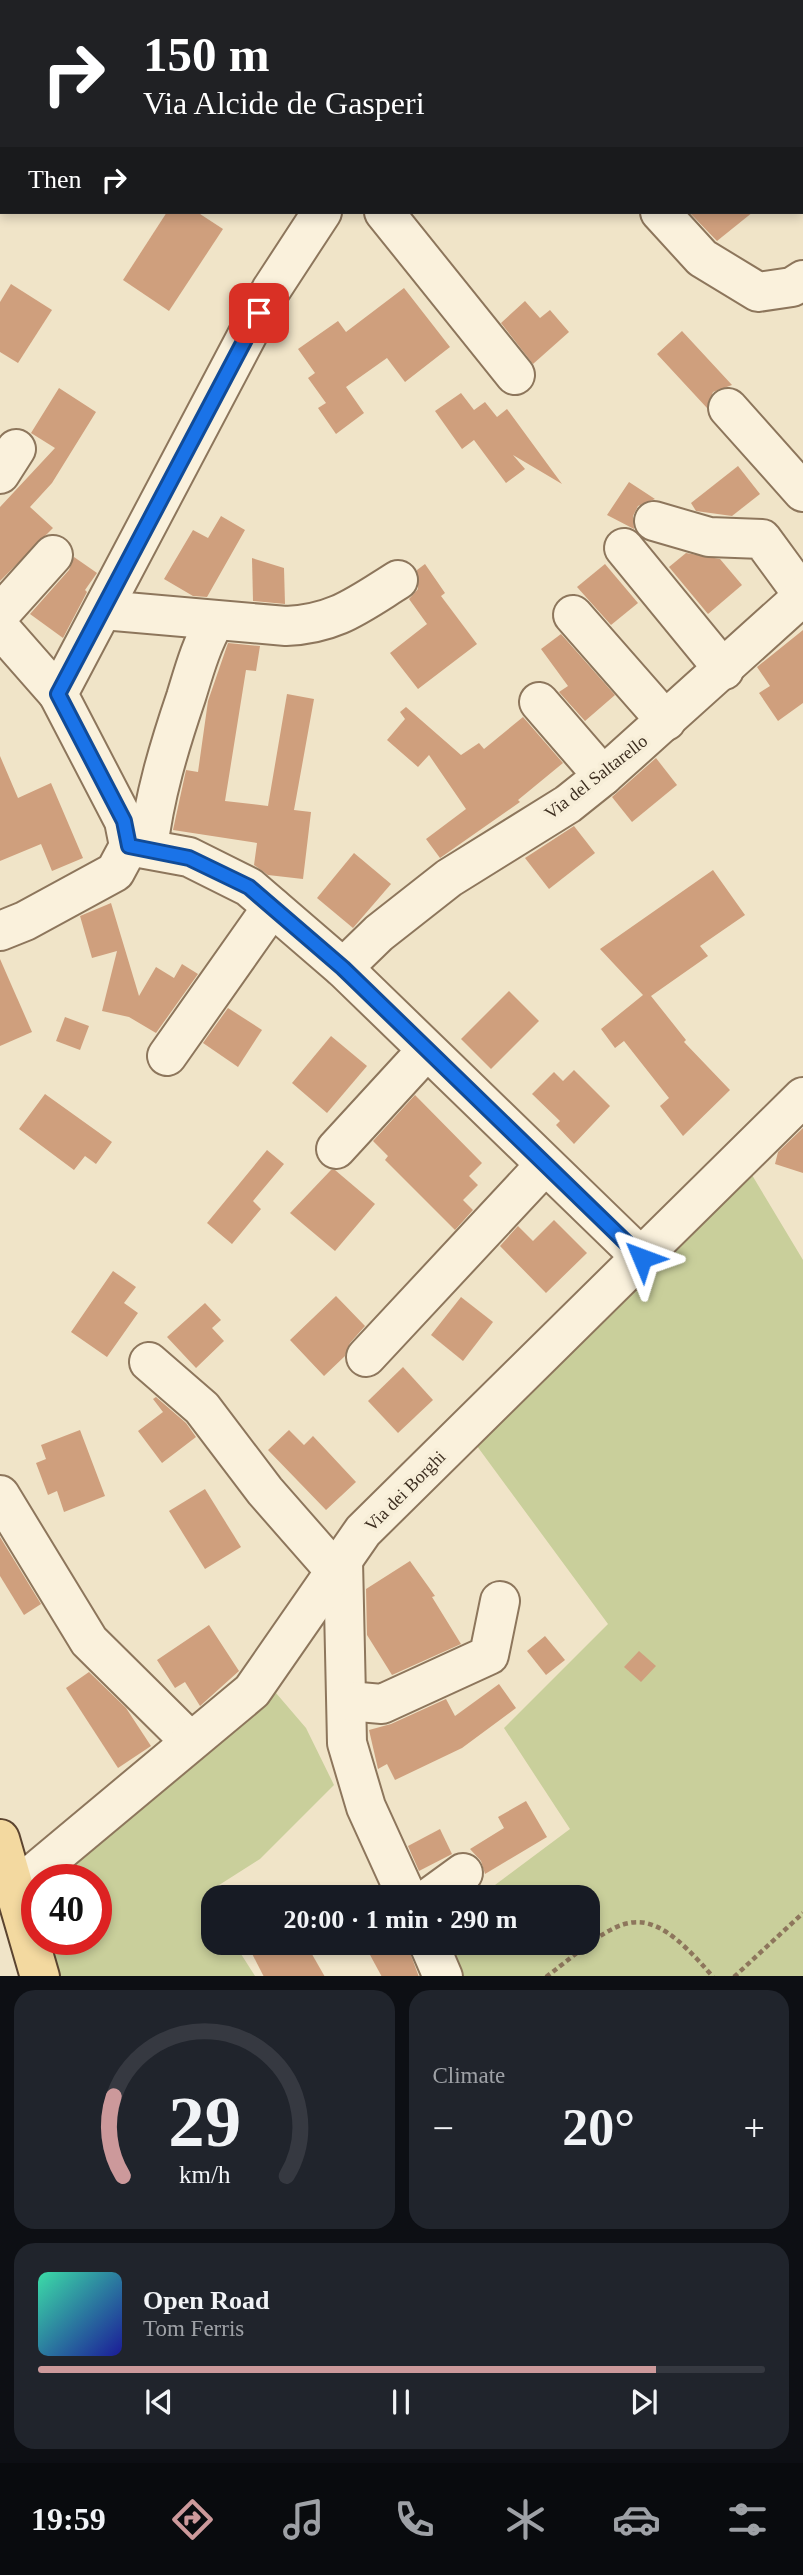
<!DOCTYPE html>
<meta charset="utf-8">
<style>
:root{--surface:#171b24;--page:#20242c;--text:#f1f3f6;--muted:#9ea1a6;--line:#363941;--accent:#cc999b}
body{margin:0;font-family:"Times New Roman",serif;background:var(--page);color:var(--text);height:100vh;display:flex;flex-direction:column;font-size:26px;white-space:nowrap}
*{box-sizing:border-box;margin:0}
p{font-size:23px;color:var(--muted)}
.icon{flex:none;width:38px;height:38px;fill:none;stroke:currentColor;stroke-width:2;stroke-linecap:round;stroke-linejoin:round}
.map{position:relative;height:1976px;overflow:hidden}
.side{display:flex;flex-direction:column;gap:14px;padding:14px;background:#0d0f14;flex:1}
.side>*{flex:none}
.guide{position:absolute;left:0px;top:0px;width:803px;height:214px;box-shadow:0 4px 10px #0003;background:#202124;color:#fff;overflow:hidden}
.speed{position:absolute;left:21px;top:1864px;display:flex;gap:14px;font-size:35px;font-weight:700;text-align:center}
.speed>*{display:grid;place-content:center;width:91px;height:91px;border-radius:50%;background:var(--surface);box-shadow:0 4px 10px #0003;line-height:1}
.speed .limit{border:10px solid #d22;background:#fff;color:#111}
.pin{position:absolute;display:grid;place-items:center;width:60px;height:60px;color:#fff;margin:-30px;border-radius:14px;box-shadow:0 4px 10px #0006}
.me{position:absolute;width:77px;margin:-38px;rotate:314deg;stroke-linejoin:round;filter:drop-shadow(0 0 5px #0008)}
.turn{display:flex;align-items:center;gap:24px;height:147px;padding:0 28px;font-size:32px}
.turn .icon{width:91px;height:91px;stroke-width:2.5}
.turn b{display:block;font-size:49px;line-height:60px}
.then{display:flex;align-items:center;height:66px;padding:0 28px;background:#0003;gap:14px;font-size:26px}
.big{font-size:52px;font-weight:600;line-height:1.1}
.side .widget{flex:1;display:flex;flex-direction:column;justify-content:center;gap:10px;min-width:0;padding:0 24px;border-radius:21px;background:var(--page)}
.side .dial{align-items:center;gap:0}
.dial svg{height:182px;overflow:visible;fill:none;stroke:var(--line);stroke-width:7;stroke-linecap:round;text-anchor:middle}
.dial text{fill:var(--text);stroke:none}
.song{display:flex;align-items:center;gap:21px}
.cover{width:84px;height:84px;border-radius:10px;background:linear-gradient(135deg,hsl(160 70% 55%),hsl(240 70% 35%))}
.played{height:7px;border-radius:4px;background:linear-gradient(90deg,var(--accent) 85%,var(--line) 85%)}
.keys{display:flex;justify-content:space-around;direction:ltr}
.heat{display:flex;justify-content:space-between;align-items:center;font-size:38px;direction:ltr}
.side .tiles{flex:1;display:grid;gap:14px;grid-template-columns:1fr 1fr}
.widget:last-child{grid-column:span 2}
.trip{position:absolute;left:201px;top:1885px;width:399px;height:70px;border-radius:21px;background:var(--surface);box-shadow:0 4px 10px #0003;font-weight:600;line-height:70px;text-align:center}
.dock{display:flex;height:112px;justify-content:space-around;align-items:center;background:#090b0e;color:var(--muted)}
.dock .icon{width:49px;height:49px}
.dock .on{color:var(--accent)}
.dock b{font-size:32px;color:var(--text)}
.map>svg:first-child{display:block}
</style>
<div class="map">
<svg width="803" height="1977" viewBox="0 0 803 1977">
<rect width="100%" height="100%" fill="#f0e4c8"/>
<g fill="#c9cf9b">
<path d="M749 1170 803 1260V1976H452L436 1943 588 1942V1897H479L570 1829 504 1728 608 1624 474 1442Z"/>
<path d="M276 1693 306 1728 334 1785 260 1859 205 1894 213 1909 214 1942 234 1943 255 1976H55L46 1939H96V1880L50 1879 124 1808Z"/>
</g>
<g fill="#cf9f7d">
<path d="M167 212H197L223 229 169 311 123 280Z"/>
<path d="M689 212H753L717 241Z"/>
<path d="M11 284 52 310 18 363 0 352V302Z"/>
<path d="M404 288 450 347 405 382 387 358 346 387 364 413 336 434 318 408 326 403 308 378 315 373 298 349 338 321 346 332Z"/>
<path d="M525 301 540 318 550 310 569 332 533 364 501 323Z"/>
<path d="M682 331 732 385 713 392 707 408 657 354Z"/>
<path d="M59 388 96 412 52 483 30 507 53 528 0 581V507L55 448 31 433Z"/>
<path d="M461 393 474 410 485 402 497 417 507 409 562 484 513 455 525 469 506 483 474 440 462 449 435 411Z"/>
<path d="M738 466 760 494 732 516 696 511 691 503Z"/>
<path d="M629 482 655 499 638 506 633 516 634 529 607 515Z"/>
<path d="M221 516 245 530 207 597 193 596 164 579 193 530 208 538Z"/>
<path d="M686 553 720 559 742 585 708 614 669 567Z"/>
<path d="M74 557 97 573 85 590 87 592 63 638 30 614 69 570Z"/>
<path d="M252 558 284 568 285 604 253 601Z"/>
<path d="M425 564 445 593 441 596 477 644 418 689 390 653 427 624 409 599 418 589 417 570Z"/>
<path d="M605 564 638 603 611 625 577 587Z"/>
<path d="M803 630V703L778 721 759 693 770 686 757 667Z"/>
<path d="M561 634 615 695 585 721 559 692 568 686 541 649Z"/>
<path d="M228 643 260 646 256 671 246 670 225 801 268 806 287 694 314 699 294 810 311 812 303 879 268 875 254 865 257 843 173 830 186 770 198 772 208 701Z"/>
<path d="M406 707 461 755 479 743 484 749 523 717 563 763 518 800 520 802 440 858 426 839 466 809 429 755 418 767 387 740 405 719 400 712Z"/>
<path d="M0 756 18 798 51 783 83 858 52 871 41 844 0 861Z"/>
<path d="M656 758 677 785 632 822 612 797Z"/>
<path d="M574 826 595 853 549 889 525 858Z"/>
<path d="M354 853 391 884 353 928 317 898Z"/>
<path d="M713 870 745 915 700 946 708 956 651 996 686 1040 684 1042 730 1090 683 1136 660 1106 669 1098 624 1041 615 1048 601 1029 643 995 600 949Z"/>
<path d="M111 903 139 996 156 967 174 978 182 964 198 974 156 1033 129 1017 102 1011 117 951 92 958 80 916Z"/>
<path d="M0 959 32 1032 0 1046Z"/>
<path d="M509 991 539 1021 491 1069 461 1039Z"/>
<path d="M228 1008 262 1030 238 1067 203 1043Z"/>
<path d="M65 1017 89 1026 80 1050 56 1041Z"/>
<path d="M331 1036 367 1066 327 1113 292 1083Z"/>
<path d="M574 1070 610 1106 574 1144 556 1125 560 1121 532 1094 554 1072 563 1081Z"/>
<path d="M45 1094 112 1142 96 1164 85 1156 74 1170 19 1129Z"/>
<path d="M415 1095 482 1163 469 1176 478 1185 463 1200 473 1210 455 1230 385 1160 388 1156 373 1141Z"/>
<path d="M803 1128V1173L775 1164 778 1152Z"/>
<path d="M267 1150 284 1164 253 1201 261 1209 232 1244 207 1223Z"/>
<path d="M331 1170H335L375 1204 335 1251 290 1213Z"/>
<path d="M554 1220 587 1253 546 1293 500 1246 518 1226 533 1241Z"/>
<path d="M113 1271 136 1287 124 1303 138 1313 107 1357 71 1332Z"/>
<path d="M336 1296 365 1326 350 1343 345 1356 324 1376 290 1340Z"/>
<path d="M461 1297 493 1322 463 1361 431 1335Z"/>
<path d="M205 1303 221 1320 212 1328 224 1341 196 1368 167 1337Z"/>
<path d="M403 1367 433 1400 398 1433 368 1401Z"/>
<path d="M156 1397 186 1423 196 1437 162 1463 138 1431 163 1412 153 1399Z"/>
<path d="M80 1430 105 1496 64 1512 57 1491 48 1495 36 1463 46 1459 41 1445Z"/>
<path d="M289 1430 304 1445 313 1436 356 1482 326 1510 268 1450Z"/>
<path d="M205 1489 241 1547 205 1569 169 1511Z"/>
<path d="M0 1537 41 1604 24 1615 0 1576Z"/>
<path d="M410 1561 435 1596 432 1597 461 1644 392 1675 367 1635 366 1589Z"/>
<path d="M209 1625 239 1671 200 1706 185 1682 175 1688 157 1660Z"/>
<path d="M545 1636 565 1660 546 1675 527 1651Z"/>
<path d="M639 1651 656 1666 641 1682 624 1667Z"/>
<path d="M89 1672 126 1708 151 1746 118 1768 66 1688Z"/>
<path d="M499 1684 516 1708 462 1748 395 1780 387 1764 378 1769 369 1730 391 1724 446 1699 455 1716Z"/>
<path d="M526 1801 547 1837 485 1874 481 1861 470 1849 504 1828 498 1817Z"/>
<path d="M440 1829 452 1854 419 1871 408 1846Z"/>
<path d="M246 1942H305L325 1977H264Z"/>
<path d="M363 1942H406L419 1977H382Z"/>
</g>
<g fill="none" stroke-linecap="round" stroke-linejoin="round">
<g stroke="#8d765c" stroke-width="42">
<g id="minor">
<path d="M175 0 177 2"/>
<path d="M233 0 234 2"/>
<path d="M529 2 531 0"/>
<path d="M384 212 515 375"/>
<path d="M660 212 702 258 758 292 792 287 803 280"/>
<path d="M728 408 803 492"/>
<path d="M0 474 16 449"/>
<path d="M654 521 709 537 762 539 803 595"/>
<path d="M624 548 724 670"/>
<path d="M103 610 286 626C335 624 358 605 398 580"/>
<path d="M0 614 53 555"/>
<path d="M573 615 666 721"/>
<path d="M0 628 58 694"/>
<path d="M539 702 603 776"/>
<path d="M129 846 124 821 58 694 271 290 322 212"/>
<path d="M129 846 189 857 249 887 343 968 642 1258"/>
<path d="M148 849C154 797 169 747 186 697 194 671 201 645 215 621"/>
<path d="M0 931 25 921 115 872 129 846"/>
<path d="M343 968 379 933 449 878 568 804 603 776 803 596"/>
<path d="M167 1056 272 907"/>
<path d="M336 1149 426 1051"/>
<path d="M366 1357 545 1165"/>
<path d="M149 1362 202 1408 265 1491 336 1572"/>
<path d="M0 1495 89 1641 190 1741"/>
<path d="M343 1561 347 1743 366 1807 407 1897"/>
<path d="M348 1701 382 1704 489 1655 500 1601"/>
<path d="M16 1888 252 1691 363 1531 803 1097"/>
<path d="M430 1897 463 1873"/>
<path d="M428 1942 443 1977"/>
</g>
</g>
<g stroke="#5b4430" stroke-width="42">
<path id="major" d="M0 1839 40 1977"/>
</g>
<g stroke="#8d765c" stroke-width="4.5" stroke-dasharray="5 3.5" stroke-linecap="butt">
<path d="M546 1977C623 1918 640 1891 713 1977"/>
<path d="M734 1977 803 1913"/>
</g>
<use href="#minor" stroke="#faf1dc" stroke-width="38"/>
<use href="#major" stroke="#f3d9a0" stroke-width="38"/>
</g>
<g fill="none" stroke-linecap="round" stroke-linejoin="round">
<g stroke="#114b97" stroke-width="18">
<path id="route" d="M259 313 58 694 124 821 129 846 189 858 249 887 343 968 642 1258"/>
</g>
<use href="#route" stroke="#1a73e8" stroke-width="12"/>
</g>
<g text-anchor="middle" dominant-baseline="central" stroke-width="7" stroke-linejoin="round" paint-order="stroke">
<g font-size="18" fill="#3d2e20" stroke="#f7eed8">
<text transform="translate(596 777) rotate(-38)">Via del Saltarello</text>
<text transform="translate(405 1491) rotate(-45)">Via dei Borghi</text>
</g>
</g>
</svg>
<div class="speed"><div class="limit">40</div></div>
<div class="pin" style="left:259px;top:313px;background:#d93025"><svg class="icon" aria-label="arrive" viewBox="0 0 24 24"><path d="M6 21V4h12l-3 4 3 4H6"/></svg></div>
<svg class="me" style="left:642px;top:1258px" viewBox="-20 -20 40 40"><path d="M0-17L14 15 0 8-14 15z" fill="#1a73e8" stroke="#fff" stroke-width="4"/></svg>
<div class="trip">20:00 · 1 min · 290 m</div>
<div class="guide">
<div class="turn"><svg class="icon" aria-label="right" viewBox="0 0 24 24"><path d="M7 20v-9h11M14 6l5 5-5 5"/></svg><div><b>150 m</b>Via Alcide de Gasperi</div></div>
<div class="then">Then<svg class="icon" aria-label="right" viewBox="0 0 24 24"><path d="M7 20v-9h11M14 6l5 5-5 5"/></svg></div>
</div>
</div>
<section class="side">
<div class="tiles">
<div class="widget dial"><svg viewBox="0 0 100 80">
<path d="M14 69A42 42 0 1 1 86 69"/>
<path d="M14 69A42 42 0 0 1 10 34" stroke="#cc999b"/>
<text x="50" y="56" font-size="32" font-weight="700">29</text>
<text x="50" y="72" font-size="11">km/h</text>
</svg></div>
<div class="widget"><p>Climate</p>
<div class="heat"><a>−</a><b class="big">20°</b><a>+</a></div>
</div>
<div class="widget">
<div class="song"><i class="cover"></i><div><b>Open Road</b><p>Tom Ferris</p></div></div>
<div class="played"></div>
<div class="keys"><svg class="icon" aria-label="previous" viewBox="0 0 24 24"><path d="M18 5L8 12l10 7zM5 5v14"/></svg><svg class="icon" aria-label="pause" viewBox="0 0 24 24"><path d="M8 5v14M16 5v14"/></svg><svg class="icon" aria-label="next" viewBox="0 0 24 24"><path d="M6 5l10 7-10 7zM19 5v14"/></svg></div>
</div>
</div>
</section>
<nav class="dock">
<b>19:59</b>
<svg class="icon on" aria-label="directions" viewBox="0 0 24 24"><path d="M12 3l9 9-9 9-9-9zM9 14v-3h6M13 9l2 2-2 2"/></svg>
<svg class="icon" aria-label="music" viewBox="0 0 24 24"><path d="M9 18V5l10-2v13"/><circle cx="6" cy="18" r="3"/><circle cx="16" cy="16" r="3"/></svg>
<svg class="icon" aria-label="phone" viewBox="0 0 24 24"><path d="M5 4h4l2 5-3 2q2 4 5 5l2-3 5 2v4C11 20 4 13 5 4z"/></svg>
<svg class="icon" aria-label="climate" viewBox="0 0 24 24"><path d="M12 3v18M4 7l16 10M4 17L20 7"/></svg>
<svg class="icon" aria-label="car" viewBox="0 0 24 24"><path d="M5 17H2v-5l4-1 3-4h7l3 4 3 1v5h-3M9 17h6M6 11h13"/><circle cx="7" cy="17" r="2"/><circle cx="17" cy="17" r="2"/></svg>
<svg class="icon" aria-label="filters" viewBox="0 0 24 24"><path d="M4 7h16M4 17h16"/><circle cx="9" cy="7" r="2"/><circle cx="15" cy="17" r="2"/></svg>
</nav>
